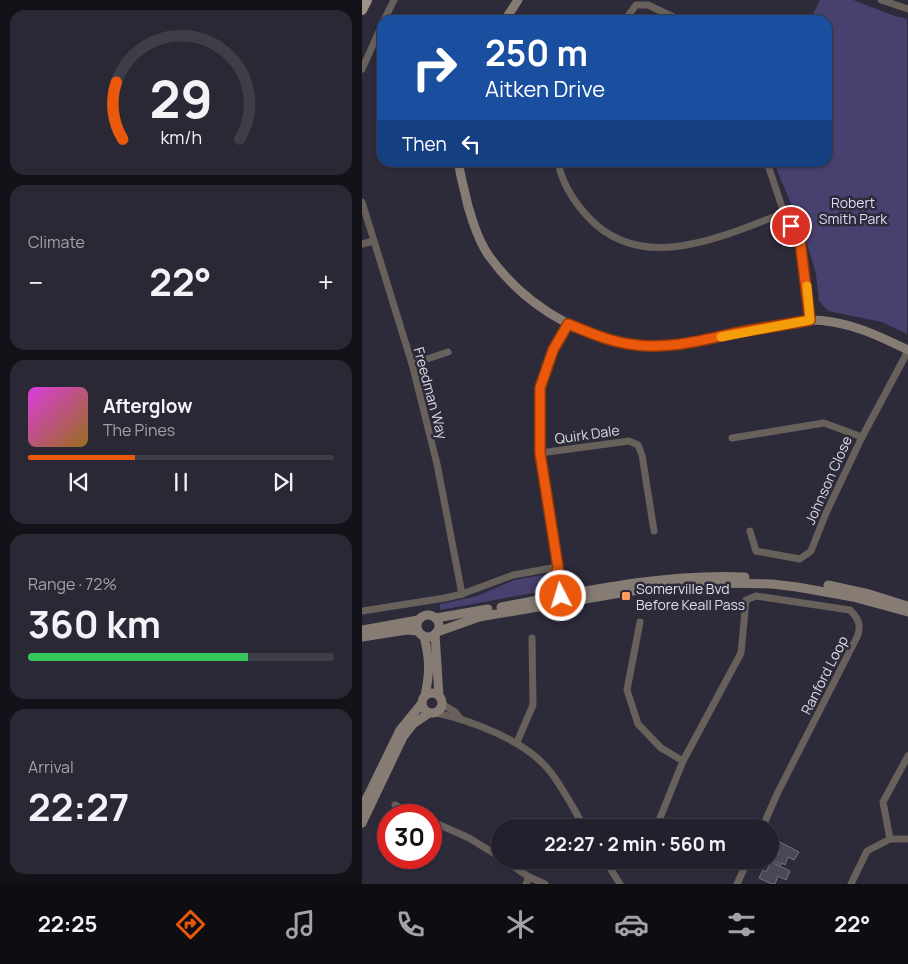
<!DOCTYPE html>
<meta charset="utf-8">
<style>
:root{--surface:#22202c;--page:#2a2834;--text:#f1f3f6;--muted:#a2a3a9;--line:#3f3e48;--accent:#ea580c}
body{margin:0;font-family:Manrope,sans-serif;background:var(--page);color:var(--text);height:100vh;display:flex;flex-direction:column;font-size:19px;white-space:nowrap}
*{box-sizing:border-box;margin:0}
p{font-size:16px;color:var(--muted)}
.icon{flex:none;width:28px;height:28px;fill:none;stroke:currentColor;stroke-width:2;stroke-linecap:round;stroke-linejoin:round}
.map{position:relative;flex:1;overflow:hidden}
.details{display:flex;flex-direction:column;gap:10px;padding:10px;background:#131218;width:362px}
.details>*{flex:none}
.banner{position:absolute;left:15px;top:15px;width:455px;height:152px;border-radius:15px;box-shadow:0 1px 4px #0004,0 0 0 1px var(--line);background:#1a4fa0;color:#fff;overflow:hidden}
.speed{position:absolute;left:15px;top:804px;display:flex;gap:10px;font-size:25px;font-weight:700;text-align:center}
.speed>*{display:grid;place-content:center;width:65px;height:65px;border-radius:50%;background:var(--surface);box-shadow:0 1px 4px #0004,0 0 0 1px var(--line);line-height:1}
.speed .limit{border:8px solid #d22;background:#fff;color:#111}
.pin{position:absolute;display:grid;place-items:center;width:42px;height:42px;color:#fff;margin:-21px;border:2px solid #fff;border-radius:50%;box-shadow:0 1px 5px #0007}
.me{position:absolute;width:55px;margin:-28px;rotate:355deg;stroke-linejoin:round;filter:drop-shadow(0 0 4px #0008)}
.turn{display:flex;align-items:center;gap:18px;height:105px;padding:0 25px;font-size:22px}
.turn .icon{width:65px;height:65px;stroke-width:2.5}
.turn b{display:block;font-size:35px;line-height:42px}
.then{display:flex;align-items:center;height:48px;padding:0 25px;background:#0003;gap:10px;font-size:19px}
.big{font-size:38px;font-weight:700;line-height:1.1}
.details .tile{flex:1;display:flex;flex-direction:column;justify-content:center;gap:8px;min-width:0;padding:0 18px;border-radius:15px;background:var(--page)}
.details .dial{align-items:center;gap:0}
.dial svg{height:130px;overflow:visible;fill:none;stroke:var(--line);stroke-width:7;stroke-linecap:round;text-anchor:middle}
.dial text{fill:var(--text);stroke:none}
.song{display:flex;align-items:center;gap:15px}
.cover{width:60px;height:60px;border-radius:8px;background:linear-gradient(135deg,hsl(300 70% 55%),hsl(40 70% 35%))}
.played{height:5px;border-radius:2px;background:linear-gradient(90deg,var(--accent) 35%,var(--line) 35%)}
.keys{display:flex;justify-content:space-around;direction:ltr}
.heat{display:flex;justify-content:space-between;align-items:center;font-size:28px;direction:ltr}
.charge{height:8px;border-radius:4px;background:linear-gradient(90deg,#34c759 72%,var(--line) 0)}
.trip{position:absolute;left:129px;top:819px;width:288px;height:50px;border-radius:25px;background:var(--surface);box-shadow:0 1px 4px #0004,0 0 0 1px var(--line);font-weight:700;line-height:50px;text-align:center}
.menu{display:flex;height:80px;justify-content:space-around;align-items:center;background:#0e0d12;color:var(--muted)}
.menu .icon{width:35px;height:35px}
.menu .current{color:var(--accent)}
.menu b{font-size:22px;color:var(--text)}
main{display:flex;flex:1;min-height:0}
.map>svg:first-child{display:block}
</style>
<main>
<section class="details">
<div class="tile dial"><svg viewBox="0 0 100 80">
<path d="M14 69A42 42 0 1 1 86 69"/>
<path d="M14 69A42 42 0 0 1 10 34" stroke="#ea580c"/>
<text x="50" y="56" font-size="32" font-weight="700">29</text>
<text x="50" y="72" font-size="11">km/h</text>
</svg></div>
<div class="tile"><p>Climate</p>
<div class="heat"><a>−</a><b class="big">22°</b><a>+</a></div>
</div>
<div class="tile">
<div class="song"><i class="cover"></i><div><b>Afterglow</b><p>The Pines</p></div></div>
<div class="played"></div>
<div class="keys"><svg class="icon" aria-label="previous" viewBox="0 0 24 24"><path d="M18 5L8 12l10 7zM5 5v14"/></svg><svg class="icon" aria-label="pause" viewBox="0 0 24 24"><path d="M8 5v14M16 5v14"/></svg><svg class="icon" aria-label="next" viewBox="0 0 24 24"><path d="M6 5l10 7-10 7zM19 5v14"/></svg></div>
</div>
<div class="tile"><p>Range · 72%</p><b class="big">360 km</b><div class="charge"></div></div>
<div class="tile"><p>Arrival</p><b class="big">22:27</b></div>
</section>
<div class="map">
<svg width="546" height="884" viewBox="0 0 546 884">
<rect width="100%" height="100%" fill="#2d2b3a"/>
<g fill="#48406e">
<path d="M458 0H491L533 16 545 19V334L520 322 466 311 457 301 454 274 444 240 412 163 465 162V20H448Z"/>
<path d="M180 575 188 579 189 583 182 591 78 610V604L115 596 152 580Z"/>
</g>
<g fill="#4a4858" stroke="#737283">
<path d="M416 841 437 852 432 860 426 857 423 865 420 863 419 865 408 859 410 852 416 855 417 852 412 849Z"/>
<path d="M409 862 428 871 424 880 416 876 413 884H410L397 878 401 870 404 872Z"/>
</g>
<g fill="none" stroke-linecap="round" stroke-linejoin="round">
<g stroke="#67605b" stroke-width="7">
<path d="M519 0 546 9"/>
<path d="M22 20 32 0"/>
<path d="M263 20 274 5H286L318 20"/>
<path d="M0 69 20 25"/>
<path d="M196 162C200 184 212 202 227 218 281 275 361 236 422 213"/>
<path d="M405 162 422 213 438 241 448 320"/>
<path d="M0 202 50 364 75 464 100 594"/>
<path d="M0 244 11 241"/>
<path d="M50 364 86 352"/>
<path d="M370 438 462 423 500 437"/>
<path d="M178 453 267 441 276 445 280 455 292 531"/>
<path d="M388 531 394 551 438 559 449 551 464 513 500 437 546 351"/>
<path d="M196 572 201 576 206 599"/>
<path d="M199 601 194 578 196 567 178 453V388L191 350 206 324"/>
<path d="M0 611 83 598 100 594 151 575 196 567"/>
<path d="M278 622 265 690 276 724 299 748 321 761"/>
<path d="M80 704 93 712 98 718"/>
<path d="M74 713C109 720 163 741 186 769 199 784 212 810 223 828"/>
<path d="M155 742 171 705 170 638"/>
<path d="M33 805 55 815"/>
<path d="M69 821 107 838 138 857"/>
<path d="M294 828 321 761 379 653 384 600 394 596 488 610C496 618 500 625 495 637L416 792 400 828"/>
<path d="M528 839 521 802 546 756"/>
<path d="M142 860 167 877 183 884"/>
<path d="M243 860 258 884"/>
<path d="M249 869 264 860"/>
<path d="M164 884 167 877"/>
<path d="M375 884 386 860"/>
<path d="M489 884 505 851 528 839H546"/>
</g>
<g stroke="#877c74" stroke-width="9">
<path d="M143 20 156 0"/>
<path d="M97 162C97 171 100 180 102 189 106 209 115 239 127 256 165 309 232 348 299 346 324 346 349 338 373 333 388 330 403 328 418 325 428 324 439 321 448 320 484 320 515 335 546 350"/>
<path d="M466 585 507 594 545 606"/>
<path d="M139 607C219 592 301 573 383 577"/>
<circle cx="66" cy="626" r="11"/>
<path d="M74 618 126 609"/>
<path d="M0 630 56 620"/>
<path d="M75 632 117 617 294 587 347 583 410 584 435 587 491 597 546 612"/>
<path d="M73 634 77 696"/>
<path d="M62 636C68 661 68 671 63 696"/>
<path d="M0 637 45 630 56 631"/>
<circle cx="70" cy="703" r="10"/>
<path d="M0 808 38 730 60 703"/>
<path d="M0 823 41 737 51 724 67 713"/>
</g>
<path stroke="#a09188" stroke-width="10" d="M0 10 5 0"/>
</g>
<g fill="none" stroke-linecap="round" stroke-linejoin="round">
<g stroke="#983908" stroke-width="12">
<path id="route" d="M199 596 194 578 196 567 178 453V388L191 350 206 324C226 332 246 341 267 344 303 350 338 341 373 333 398 328 423 325 448 320L438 241 429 226"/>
</g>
<use href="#route" stroke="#ea580c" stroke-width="9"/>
<path stroke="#f59e0b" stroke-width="9" d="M359 337 448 320 445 286"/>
</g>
<rect fill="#fe9c58" stroke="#2d2b3a" stroke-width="2" x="259" y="591" width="10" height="10" rx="2.5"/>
<g text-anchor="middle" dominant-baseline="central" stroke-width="5" stroke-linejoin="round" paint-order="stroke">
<g font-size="14" fill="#ddd9fa" stroke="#2d2b3a">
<text x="491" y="202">Robert<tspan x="491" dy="16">Smith Park</tspan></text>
</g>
<g font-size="14" fill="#dedde7" stroke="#2d2b3a">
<text transform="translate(69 393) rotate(75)">Freedman Way</text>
<text transform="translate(225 434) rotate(-8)">Quirk Dale</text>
<text transform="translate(466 480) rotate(-66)">Johnson Close</text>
<text transform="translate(462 675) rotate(-63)">Ranford Loop</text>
</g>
<g font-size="14" fill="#dedde7" stroke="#2d2b3a" text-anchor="start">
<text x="274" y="588">Somerville Bvd<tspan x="274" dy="16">Before Keall Pass</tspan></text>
</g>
</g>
</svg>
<div class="speed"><div class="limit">30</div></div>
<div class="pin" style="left:429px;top:226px;background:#d93025"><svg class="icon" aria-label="arrive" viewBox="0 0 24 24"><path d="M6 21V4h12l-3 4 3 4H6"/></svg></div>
<svg class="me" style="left:199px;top:596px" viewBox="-20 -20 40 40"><circle r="17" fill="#ea580c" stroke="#fff" stroke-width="3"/><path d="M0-11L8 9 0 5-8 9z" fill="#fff"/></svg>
<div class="trip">22:27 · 2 min · 560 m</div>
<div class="banner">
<div class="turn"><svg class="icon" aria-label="right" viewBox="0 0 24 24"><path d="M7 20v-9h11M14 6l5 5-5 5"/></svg><div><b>250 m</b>Aitken Drive</div></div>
<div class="then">Then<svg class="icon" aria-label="left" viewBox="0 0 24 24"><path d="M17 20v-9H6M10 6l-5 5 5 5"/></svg></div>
</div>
</div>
</main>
<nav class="menu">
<b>22:25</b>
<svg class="icon current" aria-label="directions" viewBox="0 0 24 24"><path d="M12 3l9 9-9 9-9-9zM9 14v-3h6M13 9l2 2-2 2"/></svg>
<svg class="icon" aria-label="music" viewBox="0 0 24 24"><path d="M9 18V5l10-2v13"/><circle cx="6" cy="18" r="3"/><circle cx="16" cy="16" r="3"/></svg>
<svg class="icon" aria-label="phone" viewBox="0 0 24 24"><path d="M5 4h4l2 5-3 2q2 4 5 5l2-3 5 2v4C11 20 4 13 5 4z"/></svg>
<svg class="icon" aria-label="climate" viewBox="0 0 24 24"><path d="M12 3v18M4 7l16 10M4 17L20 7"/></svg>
<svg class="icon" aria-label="car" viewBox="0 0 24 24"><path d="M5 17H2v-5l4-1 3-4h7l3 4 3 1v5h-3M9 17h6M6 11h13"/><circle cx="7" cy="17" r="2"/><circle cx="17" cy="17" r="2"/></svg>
<svg class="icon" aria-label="filters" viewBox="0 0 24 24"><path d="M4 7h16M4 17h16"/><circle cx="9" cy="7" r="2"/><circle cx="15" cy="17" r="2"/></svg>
<b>22°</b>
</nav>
